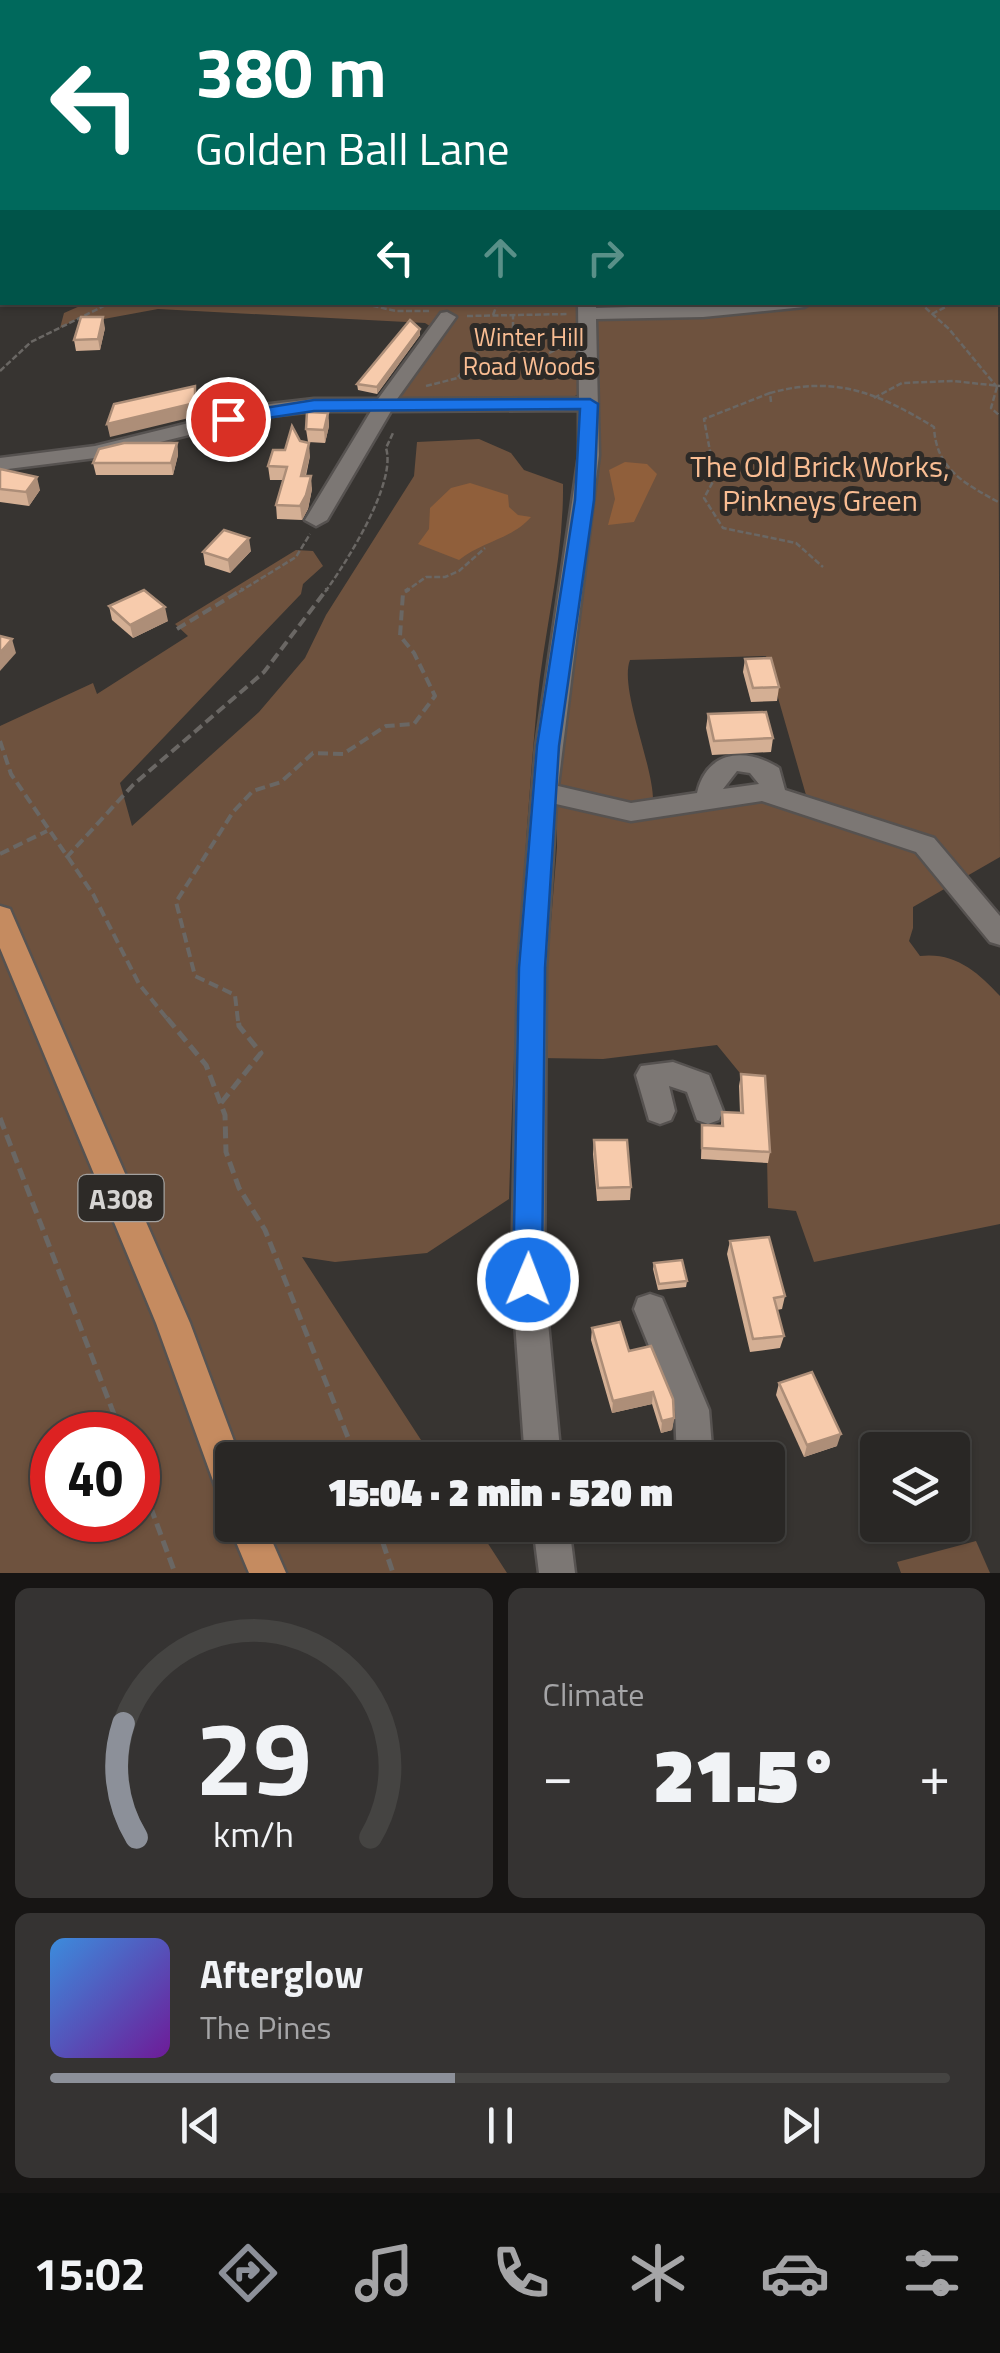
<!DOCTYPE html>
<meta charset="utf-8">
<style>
:root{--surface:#292725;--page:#353332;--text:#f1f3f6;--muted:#a5a5a7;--line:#454442;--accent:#8c9099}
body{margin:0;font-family:"Titillium Web",sans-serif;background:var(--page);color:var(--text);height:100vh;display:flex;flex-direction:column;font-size:38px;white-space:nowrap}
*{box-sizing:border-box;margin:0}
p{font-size:32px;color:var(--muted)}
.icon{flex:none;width:55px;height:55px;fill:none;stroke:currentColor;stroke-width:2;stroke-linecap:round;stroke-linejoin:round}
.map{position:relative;height:1573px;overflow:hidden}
.drawer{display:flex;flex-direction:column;gap:15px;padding:15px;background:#171514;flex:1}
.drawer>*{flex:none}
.hud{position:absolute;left:0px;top:0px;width:1000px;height:305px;box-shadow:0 2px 8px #0004,0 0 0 2px var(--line);background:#00695c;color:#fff;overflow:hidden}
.controls{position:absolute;left:860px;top:1432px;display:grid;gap:20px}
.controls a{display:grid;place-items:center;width:110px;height:110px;border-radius:10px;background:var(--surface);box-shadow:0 2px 8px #0004,0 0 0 2px var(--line);font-size:50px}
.speed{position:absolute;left:30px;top:1412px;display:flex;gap:20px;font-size:50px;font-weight:700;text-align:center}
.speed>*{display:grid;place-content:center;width:130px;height:130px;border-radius:50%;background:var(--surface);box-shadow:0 2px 8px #0004,0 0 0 2px var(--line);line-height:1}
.speed .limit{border:15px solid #d22;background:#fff;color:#111}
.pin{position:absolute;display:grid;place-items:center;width:85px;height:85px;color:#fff;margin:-42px;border:5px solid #fff;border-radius:50%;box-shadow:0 2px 10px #0007}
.me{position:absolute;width:110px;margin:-55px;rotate:1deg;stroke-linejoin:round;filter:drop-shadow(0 0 8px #0008)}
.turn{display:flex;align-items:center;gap:35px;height:210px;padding:0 30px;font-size:45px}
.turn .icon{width:130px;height:130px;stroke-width:2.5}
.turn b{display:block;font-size:70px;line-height:85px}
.lanes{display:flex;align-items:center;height:95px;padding:0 30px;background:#0003;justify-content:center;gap:50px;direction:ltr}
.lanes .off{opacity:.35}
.big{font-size:75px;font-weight:800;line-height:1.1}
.drawer .card{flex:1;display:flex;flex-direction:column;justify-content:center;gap:15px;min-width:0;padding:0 35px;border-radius:15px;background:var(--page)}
.drawer .dial{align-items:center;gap:0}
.dial svg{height:260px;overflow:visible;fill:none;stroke:var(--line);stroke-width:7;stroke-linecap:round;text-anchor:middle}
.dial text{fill:var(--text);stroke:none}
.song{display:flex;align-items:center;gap:30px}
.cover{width:120px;height:120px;border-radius:15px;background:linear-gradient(135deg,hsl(210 70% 55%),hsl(280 70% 35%))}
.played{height:10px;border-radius:5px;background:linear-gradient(90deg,var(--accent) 45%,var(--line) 45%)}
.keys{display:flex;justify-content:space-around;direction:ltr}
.heat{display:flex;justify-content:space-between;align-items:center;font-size:55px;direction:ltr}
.drawer .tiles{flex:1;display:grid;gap:15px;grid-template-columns:1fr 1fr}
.card:last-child{grid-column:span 2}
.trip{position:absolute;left:215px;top:1442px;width:570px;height:100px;border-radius:10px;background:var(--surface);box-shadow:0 2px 8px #0004,0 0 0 2px var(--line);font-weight:800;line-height:100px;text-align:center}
.tab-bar{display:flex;height:160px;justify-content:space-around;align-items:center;background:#10100f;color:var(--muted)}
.tab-bar .icon{width:70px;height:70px}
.tab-bar .selected{color:var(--accent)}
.tab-bar b{font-size:45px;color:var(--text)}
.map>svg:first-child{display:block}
</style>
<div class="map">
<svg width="1000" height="1573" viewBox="0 0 1000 1573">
<rect width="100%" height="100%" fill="#373431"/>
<g fill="#6e523e" fill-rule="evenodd">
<path d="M432 0H897L899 2H434Z"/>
<path d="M998 293 1000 857 913 907V928L909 941 920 956C955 952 978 972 1000 996V1224L814 1262 796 1211 768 1208 766 1105 717 1045 603 1059 540 1058 557 847V797L582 564 594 497 593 331 598 327 594 303 747 302 748 307 722 310 822 302H998ZM766 656 806 795 774 785 653 800C653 764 619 688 630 660Z"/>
<path d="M89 302 579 303 583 391 567 401 377 398 433 328 425 323 158 309 93 321 80 317 60 328 64 313Z"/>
<path d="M479 439 511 453 524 470 563 484C564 558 544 630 537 704 522 869 514 1034 509 1199L427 1253 335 1262 302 1257 434 1460H232V1525H476L507 1573H0V726L93 683 97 694 188 636 175 624 296 550 313 551 323 566 303 584 301 594 120 783 132 826 259 712 305 658 326 615 414 476 417 442ZM52 1435H138V1520H52Z"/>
<path d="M976 1541 990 1573H901L897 1562Z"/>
</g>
<g fill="#905f3b">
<path d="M625 462 647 464 657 474 634 522 608 525 615 499 609 470Z"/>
<path d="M470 483 508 495 509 507 518 515 531 517C512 539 483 541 459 560L418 544 429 529 430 508 451 488Z"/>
</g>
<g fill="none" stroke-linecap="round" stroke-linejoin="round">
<g stroke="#565250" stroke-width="5">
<g id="minor">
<path d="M564 0H578V2H565Z"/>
<rect x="998" y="281" width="2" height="10"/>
<path d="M578 302H596V308L813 302 804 307 703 317 596 319 599 455 558 786 631 803 697 793C707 750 746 747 779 768L785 790 934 838 1000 916V945L990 942 916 852 762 801 631 821 556 804 546 968 544 1280 561 1460H525L512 1280 518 968 536 746 579 455V410L391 411 327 520 316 526 305 520 371 411H314L262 417 95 458 0 470V458L95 446 262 405 314 399H378L441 313 447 312 456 317 397 399 579 398ZM737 771 750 773 759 784 723 789Z"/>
<path d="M673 1062 709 1075 723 1111 719 1120 708 1124 697 1120 687 1092 669 1086 675 1111 671 1120 660 1124 649 1120 636 1075 641 1066Z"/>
<path d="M650 1294 662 1298 709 1410 713 1460H677L675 1410 634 1309 638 1298Z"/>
<path d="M533 1525H569L575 1573H539Z"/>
</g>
</g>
<g stroke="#565250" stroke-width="5">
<g id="major">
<path d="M0 906 10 909 13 916 190 1323 241 1460H232V1502L219 1497 156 1323 0 948Z"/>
<path d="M232 1517V1525H265L286 1573H249L229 1525Z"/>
</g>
</g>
<g stroke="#6a6764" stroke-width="2.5" stroke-dasharray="6 2.5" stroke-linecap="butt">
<path d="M356 302 396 311H431"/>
<path d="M919 302 949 329 997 387"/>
<path d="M932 314 955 302"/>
<path d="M493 315 498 302"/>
<path d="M467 316 568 314"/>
<path d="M0 371 31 342 112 302"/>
<path d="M458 377 487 341 513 330V315"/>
<path d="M426 386 541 357 569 343"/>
<path d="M997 387 991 408 1000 416"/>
<path d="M770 393 704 419 715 478 704 498 723 528 796 543 823 567"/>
<path d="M874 398 902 383 953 381 1000 386"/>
<path d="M771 402 770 393C835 375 878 393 934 427 936 470 966 484 1000 503"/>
<path d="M239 592 296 557 310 534"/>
<path d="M325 592C346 563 397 483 386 448L393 433"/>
<path d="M405 592 426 577H445L459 571 485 548"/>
</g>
<g stroke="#6a6764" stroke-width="4" stroke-dasharray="10 5" stroke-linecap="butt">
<path d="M177 629 243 589"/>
<path d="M0 741 11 774 93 894 139 984 169 1021"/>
<path d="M0 854 47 831"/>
<path d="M66 858 133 785 264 672 327 589"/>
<path d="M238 1021 235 995 195 976 176 902 233 812 253 791 281 782 313 753 343 754 386 726 414 724 435 696 414 653 400 636 403 593 409 589"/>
</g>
<g stroke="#6a6764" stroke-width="5" stroke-dasharray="12 6" stroke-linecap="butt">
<path d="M167 1018 206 1065 225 1115 226 1152 239 1188 265 1230 357 1460"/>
<path d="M221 1103 261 1053 239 1026 238 1018"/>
<path d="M0 1118 122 1435"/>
<path d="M138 1473 175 1573"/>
<path d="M377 1525 393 1573"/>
</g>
<use href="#minor" fill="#7c7774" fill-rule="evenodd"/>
<use href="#major" fill="#c58b60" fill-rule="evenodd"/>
</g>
<g fill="#d4af94">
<path d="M105 328 100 350 76 351 74 340Z"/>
<path d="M420 329V335L377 394 358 390 357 384Z"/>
<path d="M328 413 329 426 325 443 308 442 306 429Z"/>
<path d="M177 443 178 455 173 475H96L93 463Z"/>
<path d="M310 456 306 476 312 489 308 509 302 520 277 519 276 505 283 480H270L268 466Z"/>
<path d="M0 469 40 490 29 506 0 502Z"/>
<path d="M251 551 230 573 205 565 203 552Z"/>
<path d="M109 606 168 621 133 638 112 620Z"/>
<path d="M745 659 779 687 777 701 751 702 743 672Z"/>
<path d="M708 714 773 738 771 752 712 755 706 728Z"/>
<path d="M741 1074 770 1152 768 1163 701 1159 702 1125 721 1126 722 1112 740 1113 739 1086Z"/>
<path d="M594 1140 631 1187 630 1200 597 1201 593 1154Z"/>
<path d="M730 1241 785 1296 782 1309 777 1310 784 1336 780 1348 750 1352 727 1254Z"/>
<path d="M654 1263 687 1281 686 1287 658 1290 653 1269Z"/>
<path d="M592 1328 629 1351 674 1418 672 1430 661 1433 652 1404 612 1413 591 1340Z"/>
<path d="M779 1383 837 1446 804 1457 776 1395Z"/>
</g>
<g fill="#ad8e78">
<path d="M103 317 105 328 100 350 98 339Z"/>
<path d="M420 329V335L377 394V387Z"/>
<path d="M195 386 197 416 110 437 107 424Z"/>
<path d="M328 413 329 426 325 443 324 430Z"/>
<path d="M177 443 178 455 173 475 171 463Z"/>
<path d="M309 443 310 456 302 489 301 476Z"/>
<path d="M311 476 312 489 308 509 302 520 300 506Z"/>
<path d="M37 477 40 490 29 506 26 492Z"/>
<path d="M249 538 251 551 230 573 228 560Z"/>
<path d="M165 607 168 621 133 638 130 625Z"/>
<path d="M12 639 16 653 0 671V653Z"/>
<path d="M653 1392 652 1404 612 1413 613 1401Z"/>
<path d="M674 1418 672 1430 661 1433 662 1421Z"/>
<path d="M841 1434 837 1446 804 1457 807 1445Z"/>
</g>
<g fill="#f7cbac" stroke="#ad8e78" stroke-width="2.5">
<path d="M998 194 1000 195V261H998Z"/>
<path d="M81 317H103L98 339 74 340Z"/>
<path d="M410 320 420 329 377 387 357 384Z"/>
<path d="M195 386V403L107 424 114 404Z"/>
<path d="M307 412 328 413 324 430 306 429Z"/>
<path d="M292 426 300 441 309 443 301 476H311L306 495 300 506 276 505 287 467 268 466 273 450H285Z"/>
<path d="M124 443H177L171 463H93L99 449Z"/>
<path d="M0 469 37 477 26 492 0 489Z"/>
<path d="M224 530 249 538 228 560 203 552Z"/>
<path d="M144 590 165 607 130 625 109 606Z"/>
<path d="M0 636 12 639 0 653Z"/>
<path d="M771 658 779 687 753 688 745 659Z"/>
<path d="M766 712 773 738 714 741 708 714Z"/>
<path d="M741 1074 765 1076 770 1152 702 1148V1125L723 1126 722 1112 743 1113Z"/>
<path d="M594 1140H627L631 1187 598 1188Z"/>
<path d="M769 1237 785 1296 774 1298 784 1336 753 1339 730 1241Z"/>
<path d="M682 1260 687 1281 659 1284 654 1263Z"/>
<path d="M620 1322 629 1351 651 1346 673 1399 674 1418 662 1421 653 1392 613 1401 592 1328Z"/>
<path d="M812 1372 841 1434 807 1445 779 1383Z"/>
</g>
<path fill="#1a73e8" stroke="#114b97" stroke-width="2.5" d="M590 399 598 404 594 500 559 746 545 968 542 1280 538 1290 528 1294 517 1290 513 1280 519 968 537 746 575 500 580 409 314 411 228 424 220 419 228 414 314 400Z"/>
<g text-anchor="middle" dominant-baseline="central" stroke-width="10" stroke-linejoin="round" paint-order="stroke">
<g font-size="25" fill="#f9bd93" stroke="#2d2a27">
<text x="529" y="337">Winter Hill<tspan x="529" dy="29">Road Woods</tspan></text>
</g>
<rect fill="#2d2a27" stroke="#a3a19f" stroke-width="2.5" x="78.5" y="1175" width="85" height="46" rx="8"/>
<g font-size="28" font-weight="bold" fill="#d6d4d2">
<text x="121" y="1198">A308</text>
</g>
<g font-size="30" fill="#f9bd93" stroke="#2d2a27">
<text x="820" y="466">The Old Brick Works,<tspan x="820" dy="34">Pinkneys Green</tspan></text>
</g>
</g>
</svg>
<div class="controls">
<a><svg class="icon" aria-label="layers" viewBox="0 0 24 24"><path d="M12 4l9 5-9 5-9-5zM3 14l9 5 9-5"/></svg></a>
</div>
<div class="speed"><div class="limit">40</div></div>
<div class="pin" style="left:228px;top:419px;background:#d93025"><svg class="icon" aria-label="arrive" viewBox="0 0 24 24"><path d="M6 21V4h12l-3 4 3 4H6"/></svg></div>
<svg class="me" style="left:528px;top:1280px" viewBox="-20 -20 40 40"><circle r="17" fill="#1a73e8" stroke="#fff" stroke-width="3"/><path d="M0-11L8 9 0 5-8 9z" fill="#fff"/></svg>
<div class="trip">15:04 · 2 min · 520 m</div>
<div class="hud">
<div class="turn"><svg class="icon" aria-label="left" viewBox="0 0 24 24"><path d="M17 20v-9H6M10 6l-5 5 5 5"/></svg><div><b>380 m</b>Golden Ball Lane</div></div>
<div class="lanes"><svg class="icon" aria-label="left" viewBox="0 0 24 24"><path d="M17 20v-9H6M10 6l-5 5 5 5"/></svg><svg class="icon off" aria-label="ahead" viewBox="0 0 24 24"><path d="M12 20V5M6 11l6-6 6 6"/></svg><svg class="icon off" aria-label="right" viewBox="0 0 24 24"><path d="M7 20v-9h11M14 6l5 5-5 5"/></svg></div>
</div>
</div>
<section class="drawer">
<div class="tiles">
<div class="card dial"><svg viewBox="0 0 100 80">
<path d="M14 69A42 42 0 1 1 86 69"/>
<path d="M14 69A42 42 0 0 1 10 34" stroke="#8c9099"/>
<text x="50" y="56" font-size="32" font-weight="700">29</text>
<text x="50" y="72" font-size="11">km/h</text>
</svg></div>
<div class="card"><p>Climate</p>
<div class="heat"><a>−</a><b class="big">21.5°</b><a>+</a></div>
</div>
<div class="card">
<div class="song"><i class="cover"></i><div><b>Afterglow</b><p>The Pines</p></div></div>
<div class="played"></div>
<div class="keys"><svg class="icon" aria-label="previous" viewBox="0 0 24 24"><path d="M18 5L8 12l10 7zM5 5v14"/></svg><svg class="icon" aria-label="pause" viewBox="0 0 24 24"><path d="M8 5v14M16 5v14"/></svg><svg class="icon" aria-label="next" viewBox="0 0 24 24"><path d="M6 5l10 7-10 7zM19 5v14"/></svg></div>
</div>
</div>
</section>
<nav class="tab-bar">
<b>15:02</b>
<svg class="icon selected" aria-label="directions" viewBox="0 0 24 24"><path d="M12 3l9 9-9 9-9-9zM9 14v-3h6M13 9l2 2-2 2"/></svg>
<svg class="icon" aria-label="music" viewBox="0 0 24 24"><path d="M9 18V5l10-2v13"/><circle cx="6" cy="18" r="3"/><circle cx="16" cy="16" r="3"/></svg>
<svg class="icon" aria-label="phone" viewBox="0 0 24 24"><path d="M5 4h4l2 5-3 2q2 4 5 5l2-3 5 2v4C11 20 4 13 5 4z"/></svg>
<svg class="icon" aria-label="climate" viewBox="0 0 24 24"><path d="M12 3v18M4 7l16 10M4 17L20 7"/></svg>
<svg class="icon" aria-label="car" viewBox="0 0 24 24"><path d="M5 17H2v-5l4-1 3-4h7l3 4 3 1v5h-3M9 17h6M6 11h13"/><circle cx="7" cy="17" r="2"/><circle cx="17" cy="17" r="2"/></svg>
<svg class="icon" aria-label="filters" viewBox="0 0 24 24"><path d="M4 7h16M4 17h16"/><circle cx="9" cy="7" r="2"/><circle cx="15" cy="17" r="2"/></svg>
</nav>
